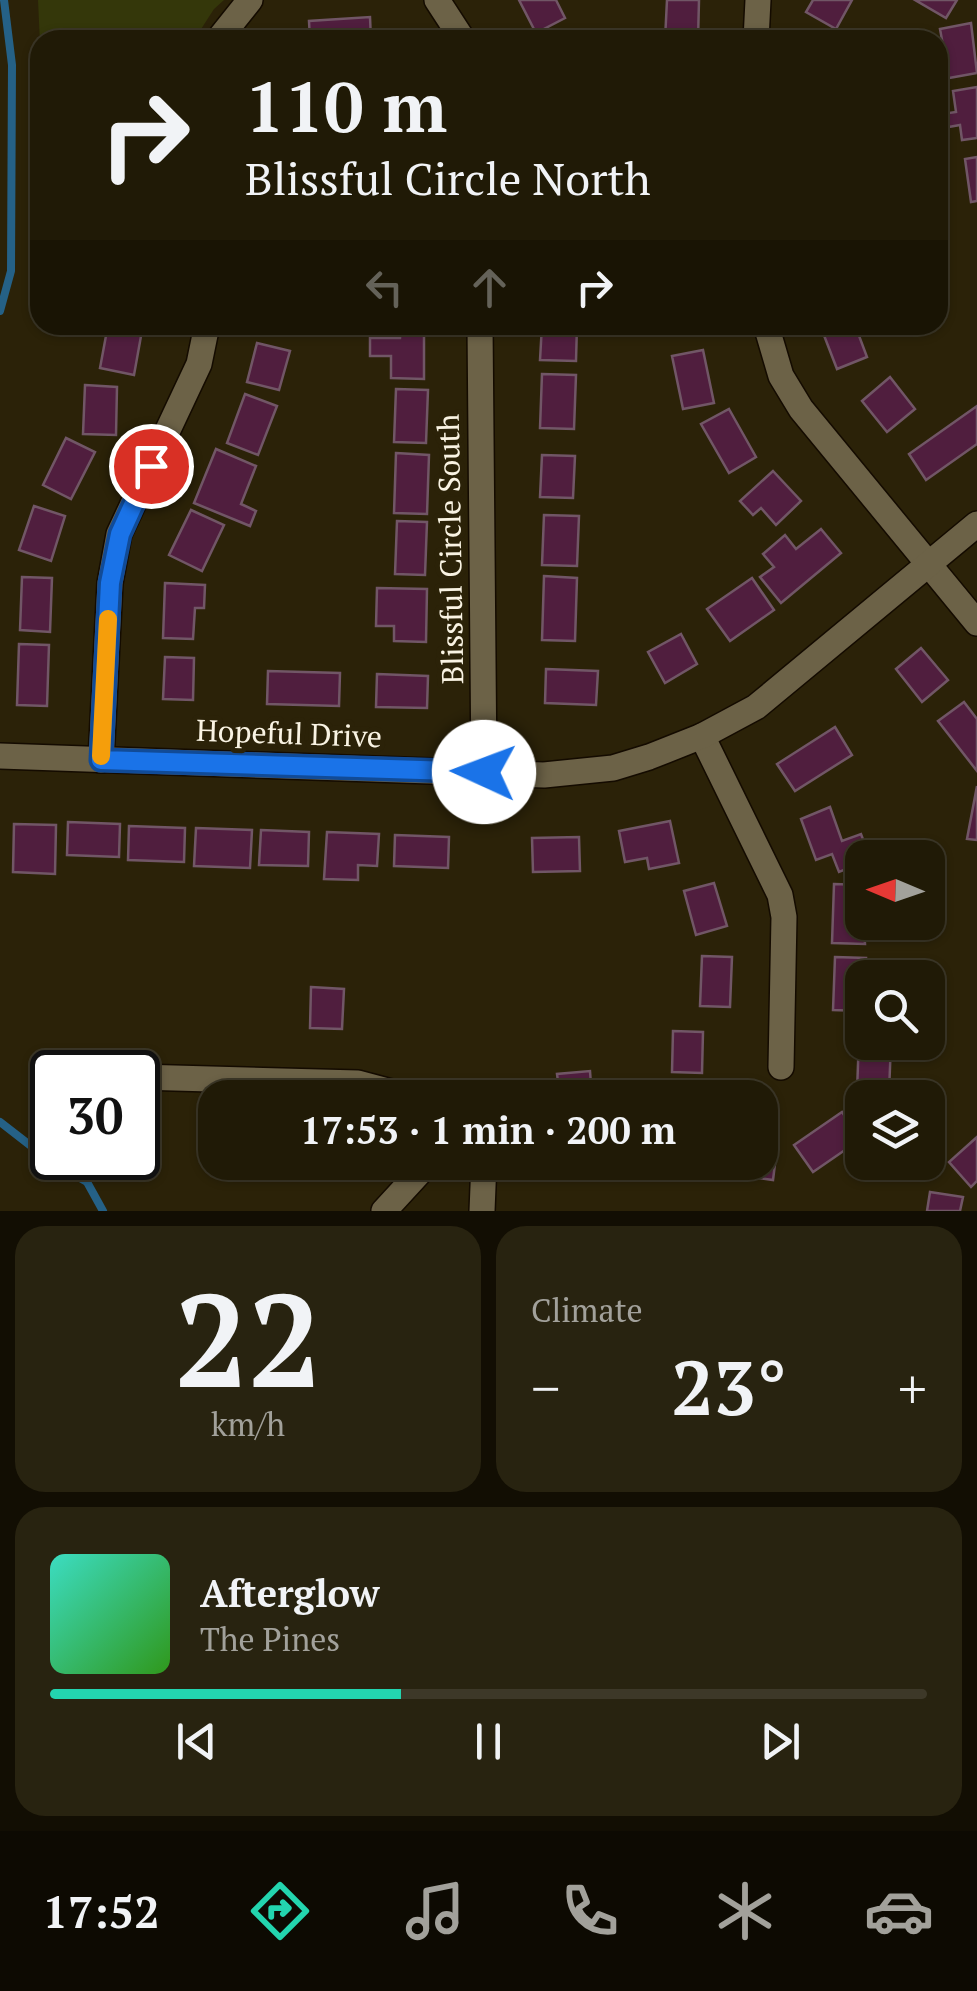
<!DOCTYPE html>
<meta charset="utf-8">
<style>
:root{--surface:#201a06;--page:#282310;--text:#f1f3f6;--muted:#a2a19b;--line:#3d3828;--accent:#23d5af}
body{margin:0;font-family:"PT Serif",serif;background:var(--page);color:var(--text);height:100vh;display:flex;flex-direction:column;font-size:38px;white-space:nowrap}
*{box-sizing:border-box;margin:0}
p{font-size:32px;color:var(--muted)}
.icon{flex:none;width:55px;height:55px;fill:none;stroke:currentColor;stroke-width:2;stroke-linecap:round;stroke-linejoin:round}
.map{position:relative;height:1211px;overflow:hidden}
.side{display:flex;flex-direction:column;gap:15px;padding:15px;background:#120e03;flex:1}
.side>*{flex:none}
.guide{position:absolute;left:30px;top:30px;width:918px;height:305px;border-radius:30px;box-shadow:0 2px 8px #0004,0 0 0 2px var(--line);background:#201a06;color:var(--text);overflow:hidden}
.needle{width:65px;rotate:272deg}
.buttons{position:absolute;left:845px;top:840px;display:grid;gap:20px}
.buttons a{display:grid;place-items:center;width:100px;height:100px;border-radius:20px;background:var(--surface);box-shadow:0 2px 8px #0004,0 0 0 2px var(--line);font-size:50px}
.speed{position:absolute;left:30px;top:1050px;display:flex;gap:20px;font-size:50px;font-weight:700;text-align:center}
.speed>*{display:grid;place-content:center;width:130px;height:130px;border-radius:50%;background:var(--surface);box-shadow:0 2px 8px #0004,0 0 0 2px var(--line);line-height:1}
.speed .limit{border:5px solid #111;border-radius:15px;background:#fff;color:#111}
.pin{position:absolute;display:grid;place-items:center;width:85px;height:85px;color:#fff;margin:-42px;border:5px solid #fff;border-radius:50%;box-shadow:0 2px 10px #0007}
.me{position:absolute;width:110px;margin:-55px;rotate:272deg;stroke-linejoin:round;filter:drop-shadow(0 0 8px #0008)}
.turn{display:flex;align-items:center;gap:35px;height:210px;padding:0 50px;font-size:45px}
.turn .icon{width:130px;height:130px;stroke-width:2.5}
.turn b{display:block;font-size:70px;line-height:85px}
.lanes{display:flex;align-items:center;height:95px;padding:0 50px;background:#0003;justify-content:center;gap:50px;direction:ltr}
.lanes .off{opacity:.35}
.big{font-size:75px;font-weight:700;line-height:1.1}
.side .tile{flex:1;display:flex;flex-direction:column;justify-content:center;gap:15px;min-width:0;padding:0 35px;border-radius:30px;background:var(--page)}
.side .dial{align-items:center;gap:0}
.dial b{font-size:130px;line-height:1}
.song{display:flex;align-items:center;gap:30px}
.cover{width:120px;height:120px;border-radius:15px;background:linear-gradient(135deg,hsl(170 70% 55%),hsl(110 70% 35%))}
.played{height:10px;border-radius:5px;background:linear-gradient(90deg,var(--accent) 40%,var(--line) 40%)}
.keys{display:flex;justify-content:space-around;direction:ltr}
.heat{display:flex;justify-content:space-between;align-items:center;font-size:55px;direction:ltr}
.side .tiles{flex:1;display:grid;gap:15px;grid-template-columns:1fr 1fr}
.tile:last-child{grid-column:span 2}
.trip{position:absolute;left:198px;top:1080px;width:580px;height:100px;border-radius:30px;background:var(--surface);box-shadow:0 2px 8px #0004,0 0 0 2px var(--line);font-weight:700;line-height:100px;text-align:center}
.tab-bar{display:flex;height:160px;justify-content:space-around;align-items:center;background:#0d0a02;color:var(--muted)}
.tab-bar .icon{width:70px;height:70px}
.tab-bar .selected{color:var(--accent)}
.tab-bar b{font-size:45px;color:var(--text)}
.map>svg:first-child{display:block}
</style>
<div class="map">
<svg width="977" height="1211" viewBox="0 0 977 1211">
<rect width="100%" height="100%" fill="#2b2208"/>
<path fill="#34370a" d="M38 0H224L214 9 194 40H40V44Z"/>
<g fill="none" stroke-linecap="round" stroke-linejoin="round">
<g stroke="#256186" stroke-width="8">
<path d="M0 311 11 271 12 65 4 0"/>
<path d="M0 1122 49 1160 87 1182 103 1211"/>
</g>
</g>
<g fill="#501e3e" stroke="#715666" stroke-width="2.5">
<path d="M519 0H556L565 18 536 33Z"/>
<path d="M667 0H699L698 40H665Z"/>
<path d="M813 0H852L836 29 806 12Z"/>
<path d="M915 0H957L946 18Z"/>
<path d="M370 17 371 40H310L309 21Z"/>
<path d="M971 23 977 73 949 78 940 29Z"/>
<path d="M977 87V138L962 140 960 125 943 128 942 114 956 112 953 91Z"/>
<path d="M977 157V201L971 202 965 159Z"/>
<path d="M108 325H143L134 375 100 368Z"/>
<path d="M401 325H424V379L391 378V356H370V338H400Z"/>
<path d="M542 325H577L576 361 540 360Z"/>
<rect x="668" y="325" width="31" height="10"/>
<path d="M820 325H855L867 357 837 369Z"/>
<path d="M257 343 290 351 279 390 247 382Z"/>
<path d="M703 350 714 403 683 409 672 356Z"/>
<path d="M542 374 576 375 574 429 540 428Z"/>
<path d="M890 377 915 409 887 432 862 401Z"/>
<path d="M85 385 117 387 116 435 83 434Z"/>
<path d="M396 389 428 390 426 443 394 442Z"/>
<path d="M245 394 277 406 258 455 227 443Z"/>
<path d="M977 406V444L926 480 909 454Z"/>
<path d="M729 409 756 457 729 473 701 424Z"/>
<path d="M66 438 95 452 71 499 43 485Z"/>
<path d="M216 449 256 466 241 504 256 511 250 526 194 503Z"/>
<path d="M396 453 429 455 427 514 394 513Z"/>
<path d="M542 455 575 456 573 498 540 497Z"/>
<path d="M773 471 801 501 776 525 761 508 753 515 740 501Z"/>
<path d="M34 506 65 516 51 561 19 550Z"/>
<path d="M191 510 224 525 202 571 169 555Z"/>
<path d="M544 515 579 516 577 566 542 565Z"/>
<path d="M397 521 427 522 425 575 395 574Z"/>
<path d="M821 529 841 553 781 603 760 577 774 567 763 554 785 535 796 549Z"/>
<path d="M544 576 577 578 575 641 542 640Z"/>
<path d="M22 577 52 578 50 632 20 630Z"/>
<path d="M752 578 774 610 730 641 707 609Z"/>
<path d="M165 583 205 585 204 608H195L193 639 163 638Z"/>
<path d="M377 588 427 589 426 642 394 641V626H376Z"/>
<path d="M681 634 697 664 665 683 648 652Z"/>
<path d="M19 644 49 645 47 706 17 705Z"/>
<path d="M921 648 948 680 922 702 896 669Z"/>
<path d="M165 657 194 658 193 700 163 699Z"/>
<path d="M546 669 598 671 596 705 545 703Z"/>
<path d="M268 671 340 673 339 706 267 704Z"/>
<path d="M377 674 428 676 427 708 376 707Z"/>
<path d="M964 702 977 719V771L938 721Z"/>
<path d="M835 727 852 755 795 791 777 764Z"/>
<path d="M977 786V840L967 839Z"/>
<path d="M830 807 842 841 861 834 870 858H862V863L839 872 832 854 816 860 801 819Z"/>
<path d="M670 821 679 863 649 869 647 858 625 862 619 831Z"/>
<path d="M68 822 120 824 119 857 67 855Z"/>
<path d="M14 824 56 825 55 874 13 872Z"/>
<path d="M129 826 185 828 184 862 128 860Z"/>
<path d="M196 828 252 830 250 868 194 866Z"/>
<path d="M261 830 309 832 308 866 259 865Z"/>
<path d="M327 832 379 834 377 866 358 865V880L324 879Z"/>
<path d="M395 835 449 837 448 868 394 866Z"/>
<path d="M579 837 580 871 533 872 532 838Z"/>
<path d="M714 883 727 926 696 935 684 891Z"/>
<path d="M834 884 862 885 865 944 832 943Z"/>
<path d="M702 956 732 957 730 1007 700 1006Z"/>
<path d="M835 957 866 958 862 1011 833 1010Z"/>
<path d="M311 987 344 989 342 1029 310 1028Z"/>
<path d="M673 1031 703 1032 702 1073 672 1072Z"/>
<path d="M859 1037H862V1042H891L889 1093 857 1092Z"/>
<path d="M590 1071 592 1098H560L557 1074Z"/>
<path d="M842 1112 861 1139 813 1172 794 1145Z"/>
<path d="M977 1137V1181L971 1187 949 1162Z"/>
<path d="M760 1146 777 1148 773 1180 728 1174 730 1162H760Z"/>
<path d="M930 1192 963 1197 960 1211H927Z"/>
</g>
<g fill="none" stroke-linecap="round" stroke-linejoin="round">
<g stroke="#140b00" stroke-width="28">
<g id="street">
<path d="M437 0 463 40"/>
<path d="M218 40 250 0"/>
<path d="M756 40 758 0"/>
<path d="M480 325 484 772"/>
<path d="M766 325 781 376 801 409 977 623"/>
<path d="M702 736 780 895 784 917 781 1067"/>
<path d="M0 756 544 775 613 768 649 757 702 736 756 707 977 524"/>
<path d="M101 760 110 583 119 534 199 364 207 325"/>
<path d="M138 1077 358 1083 414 1098"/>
<path d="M384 1211 429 1162"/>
<path d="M482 1211 484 1162"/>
</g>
</g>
<use href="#street" stroke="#6c6247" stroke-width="25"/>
</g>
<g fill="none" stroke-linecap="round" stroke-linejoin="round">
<g stroke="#114b97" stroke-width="25">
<path id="route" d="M151 466 120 534 110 583 101 760 484 772"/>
</g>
<use href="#route" stroke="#1a73e8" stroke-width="18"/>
<path stroke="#f59e0b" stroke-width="18" d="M101 756 108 619"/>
</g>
<g text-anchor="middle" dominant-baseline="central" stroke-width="10" stroke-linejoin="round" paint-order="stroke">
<g font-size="30" fill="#f9f3e3" stroke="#2b2208">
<text transform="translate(450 549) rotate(-91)">Blissful Circle South</text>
<text transform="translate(289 733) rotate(2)">Hopeful Drive</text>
</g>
</g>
</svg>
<div class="buttons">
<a><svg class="needle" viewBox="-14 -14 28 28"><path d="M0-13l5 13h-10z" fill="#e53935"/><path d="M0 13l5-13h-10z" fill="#a2a19b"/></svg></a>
<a><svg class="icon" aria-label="search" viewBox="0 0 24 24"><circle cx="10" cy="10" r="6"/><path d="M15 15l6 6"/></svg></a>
<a><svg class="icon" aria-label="layers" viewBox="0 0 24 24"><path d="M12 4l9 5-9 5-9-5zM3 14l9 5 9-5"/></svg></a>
</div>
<div class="speed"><div class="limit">30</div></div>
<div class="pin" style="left:151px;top:466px;background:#d93025"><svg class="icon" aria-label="arrive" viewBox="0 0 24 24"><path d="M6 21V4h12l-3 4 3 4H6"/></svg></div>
<svg class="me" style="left:484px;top:772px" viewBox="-20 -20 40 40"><circle r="19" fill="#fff"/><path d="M0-13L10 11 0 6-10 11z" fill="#1a73e8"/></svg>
<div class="trip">17:53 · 1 min · 200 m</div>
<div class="guide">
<div class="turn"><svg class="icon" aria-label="right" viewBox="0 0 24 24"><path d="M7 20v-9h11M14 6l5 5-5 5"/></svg><div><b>110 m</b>Blissful Circle North</div></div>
<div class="lanes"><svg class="icon off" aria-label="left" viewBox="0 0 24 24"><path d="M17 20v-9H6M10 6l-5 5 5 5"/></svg><svg class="icon off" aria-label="ahead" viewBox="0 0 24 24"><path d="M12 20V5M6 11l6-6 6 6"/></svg><svg class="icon" aria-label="right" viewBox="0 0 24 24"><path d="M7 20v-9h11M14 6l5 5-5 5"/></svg></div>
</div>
</div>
<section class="side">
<div class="tiles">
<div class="tile dial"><b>22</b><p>km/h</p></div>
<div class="tile"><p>Climate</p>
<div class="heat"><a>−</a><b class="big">23°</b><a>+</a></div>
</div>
<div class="tile">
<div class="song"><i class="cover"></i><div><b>Afterglow</b><p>The Pines</p></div></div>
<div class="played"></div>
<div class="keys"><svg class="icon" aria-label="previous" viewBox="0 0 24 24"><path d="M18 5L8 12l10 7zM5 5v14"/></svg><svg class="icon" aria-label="pause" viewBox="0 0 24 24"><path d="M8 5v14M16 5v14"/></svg><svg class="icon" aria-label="next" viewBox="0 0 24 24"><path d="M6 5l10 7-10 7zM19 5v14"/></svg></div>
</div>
</div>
</section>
<nav class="tab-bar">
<b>17:52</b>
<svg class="icon selected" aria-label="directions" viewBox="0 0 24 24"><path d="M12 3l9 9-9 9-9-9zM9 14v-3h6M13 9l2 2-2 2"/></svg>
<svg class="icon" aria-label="music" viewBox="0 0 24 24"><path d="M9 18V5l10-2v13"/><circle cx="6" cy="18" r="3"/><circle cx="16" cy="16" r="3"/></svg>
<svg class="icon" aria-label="phone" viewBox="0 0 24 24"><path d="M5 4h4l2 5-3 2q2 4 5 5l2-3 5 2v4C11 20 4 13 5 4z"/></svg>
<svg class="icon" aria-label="climate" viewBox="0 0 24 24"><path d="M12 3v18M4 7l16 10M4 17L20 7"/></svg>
<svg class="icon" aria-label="car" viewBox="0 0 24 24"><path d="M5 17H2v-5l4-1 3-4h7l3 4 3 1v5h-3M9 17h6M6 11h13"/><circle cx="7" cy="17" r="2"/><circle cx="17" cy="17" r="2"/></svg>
</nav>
